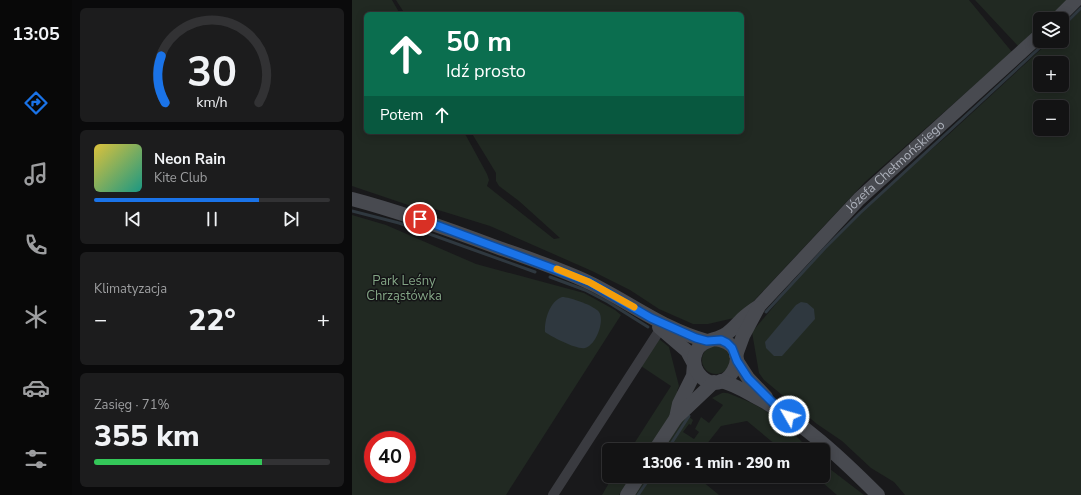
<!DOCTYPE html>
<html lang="pl">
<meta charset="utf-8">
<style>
:root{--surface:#131314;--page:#1c1c1d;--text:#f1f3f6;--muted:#9d9ea0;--line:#323234;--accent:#1a73e8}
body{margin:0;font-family:"Nunito Sans",sans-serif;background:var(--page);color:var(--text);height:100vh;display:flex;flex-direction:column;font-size:15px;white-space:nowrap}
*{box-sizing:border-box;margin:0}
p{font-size:13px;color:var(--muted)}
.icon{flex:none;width:22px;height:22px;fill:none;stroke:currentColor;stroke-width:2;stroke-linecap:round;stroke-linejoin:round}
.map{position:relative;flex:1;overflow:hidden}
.side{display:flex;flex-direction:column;gap:8px;padding:8px;background:#0a0a0b;width:280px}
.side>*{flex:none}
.hud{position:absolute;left:12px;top:12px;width:380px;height:122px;border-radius:6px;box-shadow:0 2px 10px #0003,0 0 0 1px var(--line);background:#0b6e4f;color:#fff;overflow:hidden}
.fabs{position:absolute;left:681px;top:12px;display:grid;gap:8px}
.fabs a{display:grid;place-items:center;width:36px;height:36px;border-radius:6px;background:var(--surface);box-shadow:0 2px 10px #0003,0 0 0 1px var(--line);font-size:20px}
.speed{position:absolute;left:12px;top:431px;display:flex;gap:8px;font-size:20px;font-weight:700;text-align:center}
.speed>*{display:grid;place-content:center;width:52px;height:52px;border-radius:50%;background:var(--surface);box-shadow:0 2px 10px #0003,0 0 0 1px var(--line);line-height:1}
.speed .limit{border:6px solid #d22;background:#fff;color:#111}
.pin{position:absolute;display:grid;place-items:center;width:34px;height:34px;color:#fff;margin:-17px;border:2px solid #fff;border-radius:50%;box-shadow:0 1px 4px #0007}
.me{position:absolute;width:44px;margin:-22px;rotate:308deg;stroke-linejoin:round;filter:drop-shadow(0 0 3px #0008)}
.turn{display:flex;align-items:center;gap:14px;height:84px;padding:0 16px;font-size:18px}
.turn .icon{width:52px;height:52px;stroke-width:2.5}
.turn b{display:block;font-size:28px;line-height:34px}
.then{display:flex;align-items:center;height:38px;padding:0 16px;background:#0003;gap:8px;font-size:15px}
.big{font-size:30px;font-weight:800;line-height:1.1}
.side .widget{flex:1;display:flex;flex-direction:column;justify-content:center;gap:6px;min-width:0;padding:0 14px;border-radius:6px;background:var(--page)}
.side .dial{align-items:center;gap:0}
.dial svg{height:104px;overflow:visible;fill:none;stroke:var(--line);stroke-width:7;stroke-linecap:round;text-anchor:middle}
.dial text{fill:var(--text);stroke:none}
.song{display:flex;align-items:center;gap:12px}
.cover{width:48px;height:48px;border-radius:6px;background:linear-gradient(135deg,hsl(50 70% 55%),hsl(170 70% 35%))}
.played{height:4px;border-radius:2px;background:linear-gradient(90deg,var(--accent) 70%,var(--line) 70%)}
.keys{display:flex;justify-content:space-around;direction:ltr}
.heat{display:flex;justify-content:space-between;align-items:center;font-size:22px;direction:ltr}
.charge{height:6px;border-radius:3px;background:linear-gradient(90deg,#34c759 71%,var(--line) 0)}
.trip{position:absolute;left:250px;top:443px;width:228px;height:40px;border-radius:6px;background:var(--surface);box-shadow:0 2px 10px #0003,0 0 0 1px var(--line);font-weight:800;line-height:40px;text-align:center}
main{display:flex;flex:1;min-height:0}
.tabs{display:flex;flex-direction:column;width:72px;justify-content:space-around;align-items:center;background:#080808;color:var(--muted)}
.tabs .icon{width:28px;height:28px}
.tabs .selected{color:var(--accent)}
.tabs b{font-size:18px;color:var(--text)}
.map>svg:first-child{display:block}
</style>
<main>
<nav class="tabs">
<b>13:05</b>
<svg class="icon selected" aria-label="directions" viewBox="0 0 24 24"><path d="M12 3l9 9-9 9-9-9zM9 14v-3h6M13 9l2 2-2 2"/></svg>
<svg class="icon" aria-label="music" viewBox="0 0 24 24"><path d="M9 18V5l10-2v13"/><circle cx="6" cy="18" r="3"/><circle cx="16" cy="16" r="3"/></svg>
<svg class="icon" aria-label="phone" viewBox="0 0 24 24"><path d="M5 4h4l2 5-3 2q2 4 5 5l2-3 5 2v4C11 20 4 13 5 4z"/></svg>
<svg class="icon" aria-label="climate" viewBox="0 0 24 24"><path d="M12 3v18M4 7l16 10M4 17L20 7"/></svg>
<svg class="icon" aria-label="car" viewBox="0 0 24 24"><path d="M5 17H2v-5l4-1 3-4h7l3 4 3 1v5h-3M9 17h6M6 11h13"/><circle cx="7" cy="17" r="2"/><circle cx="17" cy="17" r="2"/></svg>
<svg class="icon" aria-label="filters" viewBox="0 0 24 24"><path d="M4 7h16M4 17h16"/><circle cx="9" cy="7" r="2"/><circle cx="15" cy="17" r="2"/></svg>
</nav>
<section class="side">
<div class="widget dial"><svg viewBox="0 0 100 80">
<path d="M14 69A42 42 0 1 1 86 69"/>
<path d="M14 69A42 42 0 0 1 11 33" stroke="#1a73e8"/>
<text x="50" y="56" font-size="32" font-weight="700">30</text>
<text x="50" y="72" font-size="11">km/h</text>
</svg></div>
<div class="widget">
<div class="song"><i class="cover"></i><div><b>Neon Rain</b><p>Kite Club</p></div></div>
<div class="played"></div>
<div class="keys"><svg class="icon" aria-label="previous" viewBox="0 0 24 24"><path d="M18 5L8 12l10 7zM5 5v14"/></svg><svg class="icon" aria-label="pause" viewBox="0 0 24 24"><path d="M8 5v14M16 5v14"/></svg><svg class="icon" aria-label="next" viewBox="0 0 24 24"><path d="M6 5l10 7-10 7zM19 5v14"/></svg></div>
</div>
<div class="widget"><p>Klimatyzacja</p>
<div class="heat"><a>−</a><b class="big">22°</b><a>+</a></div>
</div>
<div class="widget"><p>Zasięg · 71%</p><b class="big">355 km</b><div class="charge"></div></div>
</section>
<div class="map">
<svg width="729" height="495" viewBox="0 0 729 495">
<rect width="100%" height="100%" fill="#19191b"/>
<g fill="#212922" fill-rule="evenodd">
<path d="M0 0H40L48 14H14V132H112L135 174 137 180 135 186 202 239 208 238 167 201 147 186 144 181V173L119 132H390V14H53L44 0H617L660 52 513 182 385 319 382 318 356 324H341L307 309 278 290 240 271 138 226 83 209 74 211 0 186Z"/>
<path d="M623 0H715L697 19H688V28L667 47Z"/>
<path d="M729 10V495H553L542 482 519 468 490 441 465 424 412 380 407 373 400 332 445 279 518 202 595 136 698 41H710V29ZM688 63H710V85H688ZM688 107H710V129H688Z"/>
<path d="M0 215 34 225 124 264 232 293 263 310 269 315 154 495H0ZM21 440H55V474H21Z"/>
<path d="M307 339 317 347 327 386 325 391 331 398 295 450H278L319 386 289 366Z"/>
<circle cx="364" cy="360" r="14"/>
<path d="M370 393C377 392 381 396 388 398 420 411 434 426 458 450H430L395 421 369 426 350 450H309L335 415 341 420 339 425 337 424 331 432 342 439 347 432 343 429 349 417 357 423 371 405 360 398Z"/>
<path d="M471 463 474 466 512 495H485L463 476H471Z"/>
<path d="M261 476H279L267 495H250Z"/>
<path d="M293 476H344L367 495H281Z"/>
</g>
<g fill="#2f383f">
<path d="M210 297C218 297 243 306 247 312 253 321 244 345 233 348 225 350 200 337 193 332 192 320 198 301 210 297Z"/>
<path d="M449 302 455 303 462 309 463 319 430 356H422L414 348 413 342 444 305Z"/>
</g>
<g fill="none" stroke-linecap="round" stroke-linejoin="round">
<g stroke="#2f383f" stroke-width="3">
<path d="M710 27 729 8"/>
<path d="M0 211 47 223 183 272"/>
<path d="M198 277 233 290 256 302 296 327"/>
<path d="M414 312 473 248 508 213 695 41"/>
<path d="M315 450 337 416"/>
<path d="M286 495 299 476"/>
</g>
<path stroke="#3a3b40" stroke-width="10" d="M201 495 309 328"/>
<g stroke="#484a50" stroke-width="14">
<path d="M705 19 724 0"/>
<path d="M0 199C50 212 99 230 147 248 178 259 209 269 238 283 277 302 313 330 355 341"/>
<path d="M307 327 335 351 342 364 341 376 327 404 324 418"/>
<path id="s1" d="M362 339C410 344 371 407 346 373 342 367 341 359 344 352 349 339 364 341 374 334 380 330 385 324 390 319 395 314 401 310 407 306L507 199 688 35"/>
<path d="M384 355 391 336 406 308"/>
<path d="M385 361 396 378 414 397"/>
<path d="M369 381C381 384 391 390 402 396 450 421 488 457 526 495"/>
<path d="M303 450 324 418 362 382"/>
<path d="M275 495 287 476"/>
</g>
</g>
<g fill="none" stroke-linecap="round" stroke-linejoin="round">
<g stroke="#114b97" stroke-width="10">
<path id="route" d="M68 219 237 282 299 318 344 338 355 341 369 340 375 343 380 348 385 361 396 378 425 407 437 416"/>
</g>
<use href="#route" stroke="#1a73e8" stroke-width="7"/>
<path stroke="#f59e0b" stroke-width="7" d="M205 269 237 282 282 307"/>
</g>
<g text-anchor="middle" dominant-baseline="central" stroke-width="3" stroke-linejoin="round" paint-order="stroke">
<g font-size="13" fill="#acb0ba" stroke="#141416">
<text stroke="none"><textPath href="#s1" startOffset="386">Józefa Chełmońskiego</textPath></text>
</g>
<g font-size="13" fill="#83a585" stroke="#141416">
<text x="52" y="281">Park Leśny<tspan x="52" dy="15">Chrząstówka</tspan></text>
</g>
</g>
</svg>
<div class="fabs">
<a><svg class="icon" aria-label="layers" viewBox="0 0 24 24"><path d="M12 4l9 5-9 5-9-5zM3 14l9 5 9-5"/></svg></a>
<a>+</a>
<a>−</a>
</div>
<div class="speed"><div class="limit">40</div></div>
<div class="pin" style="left:68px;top:219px;background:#d93025"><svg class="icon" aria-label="arrive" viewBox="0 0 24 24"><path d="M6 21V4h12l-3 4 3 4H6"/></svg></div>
<svg class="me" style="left:437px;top:416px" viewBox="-20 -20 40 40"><circle r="17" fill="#1a73e8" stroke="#fff" stroke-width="3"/><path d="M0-11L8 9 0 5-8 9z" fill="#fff"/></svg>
<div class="trip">13:06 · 1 min · 290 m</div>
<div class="hud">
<div class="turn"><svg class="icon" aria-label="ahead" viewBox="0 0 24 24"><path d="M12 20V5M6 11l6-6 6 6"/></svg><div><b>50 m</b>Idź prosto</div></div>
<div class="then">Potem<svg class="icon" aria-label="ahead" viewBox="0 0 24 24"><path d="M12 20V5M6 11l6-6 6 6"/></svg></div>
</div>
</div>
</main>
